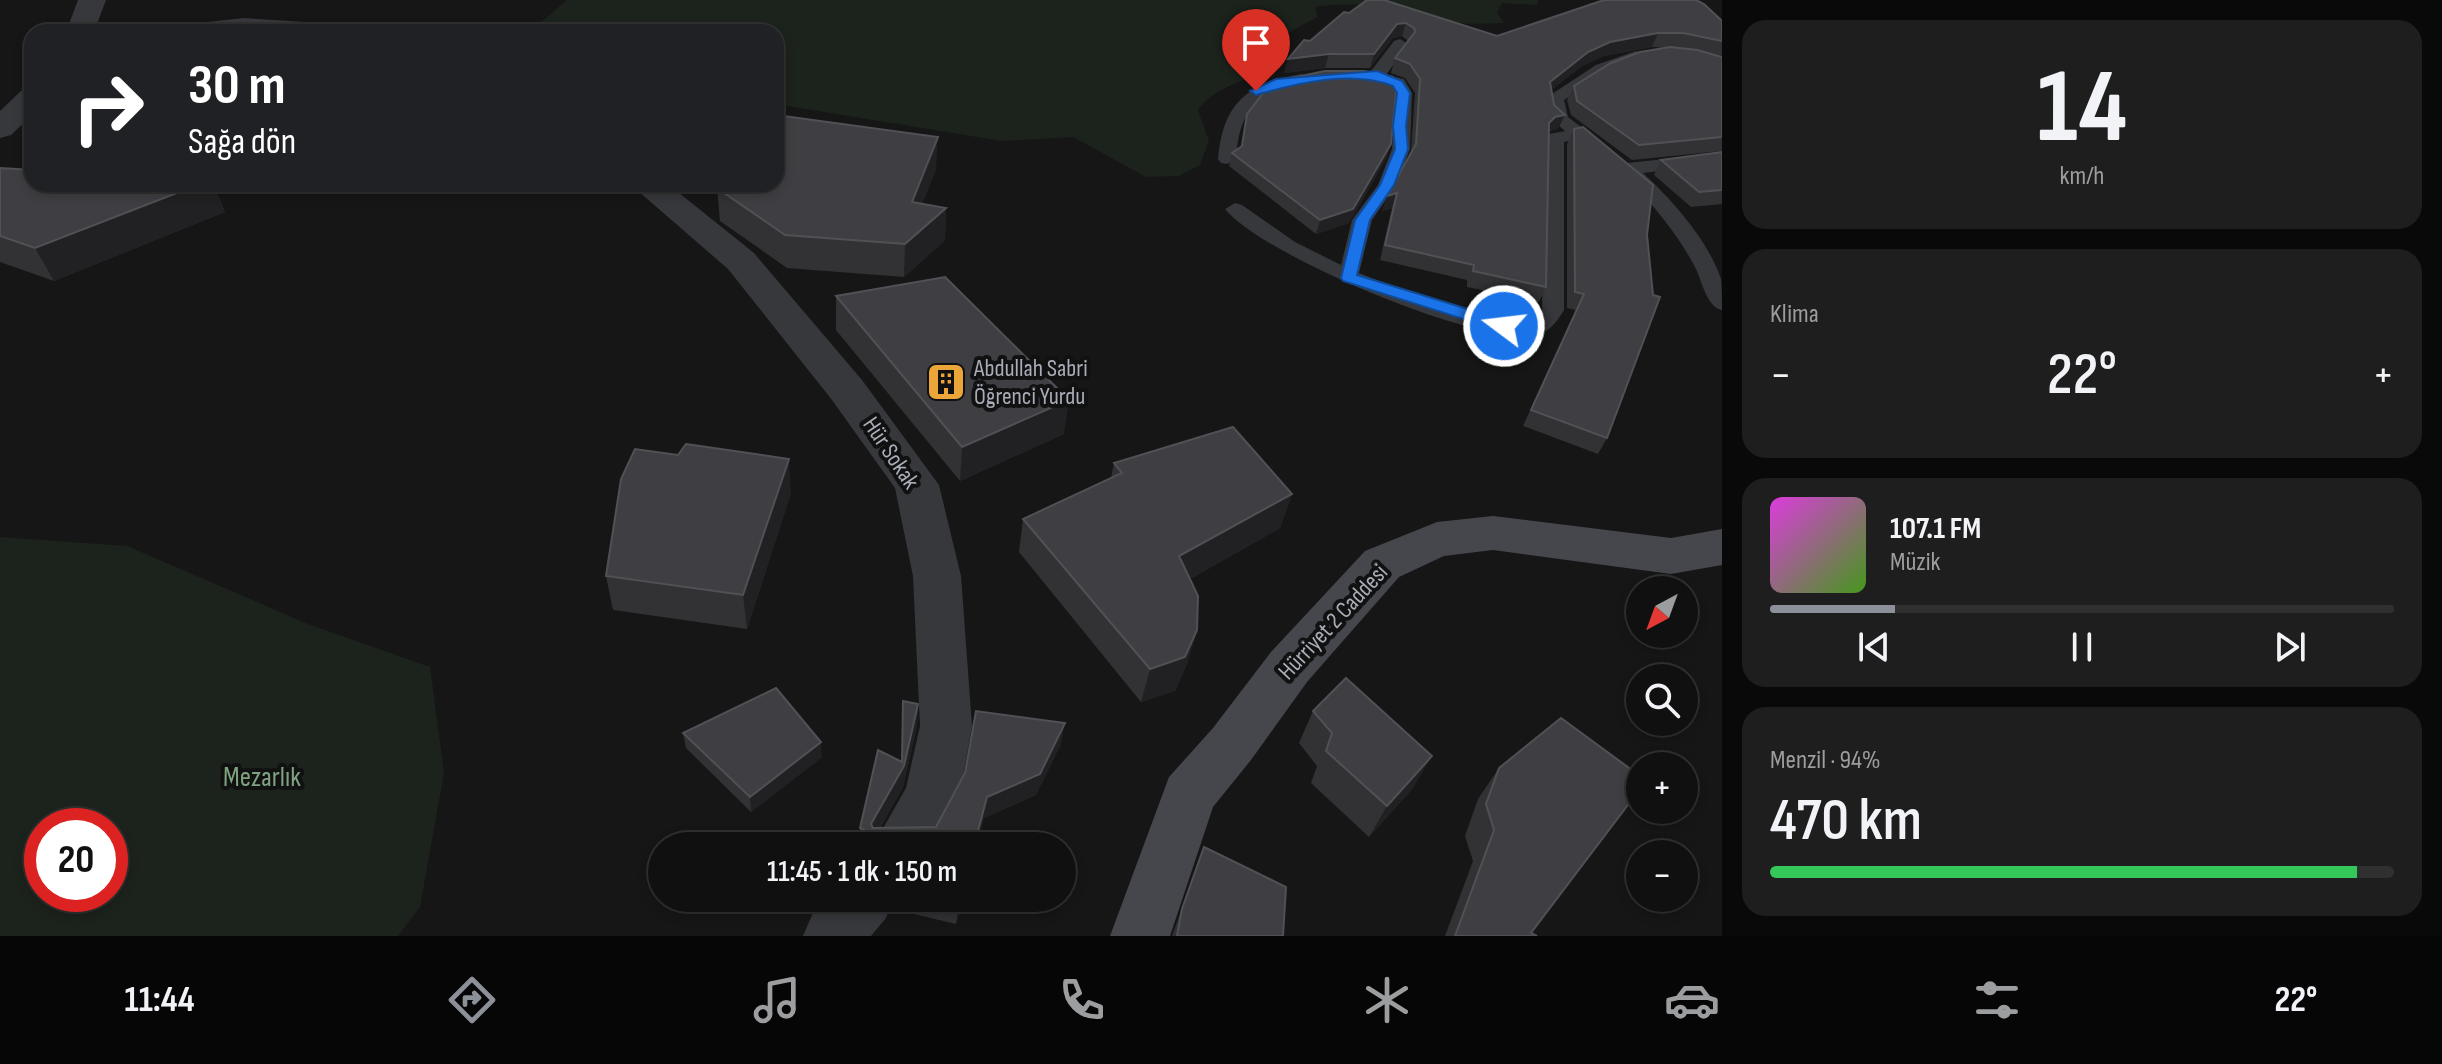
<!DOCTYPE html>
<html lang="tr">
<meta charset="utf-8">
<style>
:root{--surface:#101011;--page:#1e1e1f;--text:#f1f3f6;--muted:#9c9d9f;--line:#303031;--accent:#8c9099}
body{margin:0;font-family:"Sofia Sans Condensed",sans-serif;background:var(--page);color:var(--text);height:100vh;display:flex;flex-direction:column;font-size:30px;white-space:nowrap}
*{box-sizing:border-box;margin:0}
p{font-size:26px;color:var(--muted)}
.icon{flex:none;width:44px;height:44px;fill:none;stroke:currentColor;stroke-width:2;stroke-linecap:round;stroke-linejoin:round}
.map{position:relative;flex:1;overflow:hidden}
.drawer{display:flex;flex-direction:column;gap:20px;padding:20px;background:#090909;width:720px}
.drawer>*{flex:none}
.top-card{position:absolute;left:24px;top:24px;width:760px;height:168px;border-radius:24px;box-shadow:0 4px 12px #0003,0 0 0 2px var(--line);background:#202124;color:#fff;overflow:hidden}
.needle{width:52px;rotate:221deg}
.buttons{position:absolute;left:1626px;top:576px;display:grid;gap:16px}
.buttons a{display:grid;place-items:center;width:72px;height:72px;border-radius:50%;background:var(--surface);box-shadow:0 4px 12px #0003,0 0 0 2px var(--line);font-size:40px}
.speed{position:absolute;left:24px;top:808px;display:flex;gap:16px;font-size:40px;font-weight:700;text-align:center}
.speed>*{display:grid;place-content:center;width:104px;height:104px;border-radius:50%;background:var(--surface);box-shadow:0 4px 12px #0003,0 0 0 2px var(--line);line-height:1}
.speed .limit{border:12px solid #d22;background:#fff;color:#111}
.pin{position:absolute;display:grid;place-items:center;width:68px;height:68px;color:#fff;margin:-82px -34px;border-radius:50% 50% 50% 0;rotate:-45deg;box-shadow:0 0 8px #0007}
.pin .icon{rotate:45deg}
.me{position:absolute;width:88px;margin:-44px;rotate:285deg;stroke-linejoin:round;filter:drop-shadow(0 0 6px #0008)}
.turn{display:flex;align-items:center;gap:28px;height:168px;padding:0 32px;font-size:36px}
.turn .icon{width:104px;height:104px;stroke-width:2.5}
.turn b{display:block;font-size:56px;line-height:68px}
.big{font-size:60px;font-weight:600;line-height:1.1}
.drawer .card{flex:1;display:flex;flex-direction:column;justify-content:center;gap:12px;min-width:0;padding:0 28px;border-radius:24px;background:var(--page)}
.drawer .dial{align-items:center;gap:0}
.dial b{font-size:104px;line-height:1}
.song{display:flex;align-items:center;gap:24px}
.cover{width:96px;height:96px;border-radius:12px;background:linear-gradient(135deg,hsl(300 70% 55%),hsl(100 70% 35%))}
.played{height:8px;border-radius:4px;background:linear-gradient(90deg,var(--accent) 20%,var(--line) 20%)}
.keys{display:flex;justify-content:space-around;direction:ltr}
.heat{display:flex;justify-content:space-between;align-items:center;font-size:44px;direction:ltr}
.charge{height:12px;border-radius:6px;background:linear-gradient(90deg,#34c759 94%,var(--line) 0)}
.trip{position:absolute;left:648px;top:832px;width:428px;height:80px;border-radius:40px;background:var(--surface);box-shadow:0 4px 12px #0003,0 0 0 2px var(--line);font-weight:600;line-height:80px;text-align:center}
.tabs{display:flex;height:128px;justify-content:space-around;align-items:center;background:#060607;color:var(--muted)}
.tabs .icon{width:56px;height:56px}
.tabs .current{color:var(--accent)}
.tabs b{font-size:36px;color:var(--text)}
main{display:flex;flex:1;min-height:0}
.map>svg:first-child{display:block}
</style>
<main>
<div class="map">
<svg width="1722" height="936" viewBox="0 0 1722 936">
<rect width="100%" height="100%" fill="#161617"/>
<g fill="#1c221c" fill-rule="evenodd">
<path d="M567 0H1539L1536 5 1502 3 1497 13 1504 23C1482 24 1458 25 1436 20 1390 9 1363 0 1315 7L1318 17 1276 39 1279 62 1272 72C1245 79 1215 87 1198 110L1209 141 1200 165 1179 176 1146 177 1073 137 1001 141 776 104V32H530Z"/>
<path d="M0 537 127 546 308 624 430 667 444 773 420 907 398 936H0ZM42 826H110V894H42Z"/>
</g>
<g fill="none" stroke-linecap="round" stroke-linejoin="round">
<g fill="#37383c" fill-rule="evenodd">
<path d="M1400 39 1408 44 1386 75 1404 79 1412 93 1410 149 1396 185 1372 220 1359 273C1413 294 1471 320 1530 322L1542 310 1546 138 1549 134 1565 131 1551 119 1546 98 1596 65 1636 51 1644 56 1608 71 1564 100 1568 117 1589 133 1586 137 1564 142V310C1556 323 1548 334 1532 336 1473 343 1262 255 1225 209L1235 203 1242 205 1295 242 1341 265 1352 220 1378 185 1392 149 1396 93 1392 86 1360 79 1358 75 1360 71H1371L1394 41Z"/>
<path d="M1302 74 1310 79 1308 83C1258 95 1240 105 1236 159L1227 164 1221 163 1218 159C1223 102 1248 83 1302 74Z"/>
<path d="M1722 153V163L1643 173C1672 200 1708 240 1721 279 1722 288 1722 301 1722 310 1707 307 1702 282 1696 269 1676 230 1648 199 1618 169L1627 163Z"/>
</g>
<g fill="#37383c" fill-rule="evenodd">
<path d="M78 0H106L94 32H66Z"/>
<path d="M244 18 320 23 330 26 334 32H168L172 26Z"/>
<path d="M32 89V115L11 135 0 138V111L21 91Z"/>
<path d="M630 184H668L754 253 862 380 939 485 961 576 972 726 960 794 932 846H873L906 788 920 726 913 576 895 488 832 400 728 269Z"/>
<path d="M827 898H894L886 918 871 936H803L812 915Z"/>
</g>
<path fill="#45474c" fill-rule="evenodd" d="M1493 516 1671 538 1722 529V565L1671 574 1493 550 1444 556 1399 577 1307 682 1251 760 1213 807 1170 936H1110L1169 777 1213 728 1271 652 1365 551 1437 522Z"/>
</g>
<g fill="#323235">
<path d="M1344 12 1497 36 1722 21V56L1712 54 1722 57V151L1632 160 1571 115 1567 100 1574 86 1682 48 1652 47 1604 56 1582 66 1551 90 1558 129 1549 131 1546 287 1539 302 1467 287V280L1380 260 1392 208 1382 211 1411 152 1415 93 1405 78 1391 73 1395 58 1408 41 1402 36 1393 38 1370 68H1325L1284 73 1288 59Z"/>
<path d="M1247 114 1387 157 1349 223 1316 234 1229 166 1232 153 1241 147Z"/>
<path d="M1574 129 1607 438 1598 454 1523 426 1576 310 1567 308V144Z"/>
<path d="M1722 152V204L1691 207 1654 175 1661 160Z"/>
<path d="M0 168 32 184H213L225 212 54 281 0 262Z"/>
<path d="M936 169 922 204 946 208 945 240 904 277 787 268 720 221 717 188Z"/>
<path d="M836 296 1064 434 960 481 836 330Z"/>
<path d="M678 455 791 493 747 629 613 610 606 576Z"/>
<path d="M1114 463 1292 494 1280 528 1190 579 1197 630 1187 664 1175 691 1141 702 1019 552 1023 519 1111 478Z"/>
<path d="M903 701 918 704 917 726 903 787 880 828 936 827 1061 744 1036 795 984 818 860 846V828L902 761Z"/>
<path d="M1313 711 1413 788 1369 837 1311 783 1317 766 1299 743Z"/>
<path d="M683 733 822 757 751 812 686 748Z"/>
<path d="M1499 768 1531 933 1537 936H1445L1473 861 1465 836 1478 799Z"/>
<path d="M1204 847 1283 936H1172Z"/>
<path d="M893 898H963L956 924 893 909Z"/>
</g>
<g fill="#212123">
<path d="M1406 23 1402 36 1393 38 1370 68 1374 54 1397 24Z"/>
<path d="M1658 33 1652 47 1604 56 1582 66 1544 96 1550 82 1588 52 1610 42Z"/>
<path d="M1329 54 1325 68 1284 73 1288 59Z"/>
<path d="M1565 115 1558 129 1548 131 1549 123 1555 117Z"/>
<path d="M938 137 936 169 910 235 912 202Z"/>
<path d="M1391 144 1387 157 1349 223 1316 234 1320 220Z"/>
<path d="M200 184H213L225 212 54 281 35 248Z"/>
<path d="M1397 193 1392 208 1382 211 1387 196Z"/>
<path d="M946 208 945 240 904 277 905 244Z"/>
<path d="M1069 400 1064 434 960 481 962 447Z"/>
<path d="M789 459 791 493 747 629 743 595Z"/>
<path d="M1292 494 1280 528 1170 590 1179 556Z"/>
<path d="M1197 630 1187 664 1175 691 1141 702 1150 669Z"/>
<path d="M918 704 917 726 903 787 870 845 871 824 904 766Z"/>
<path d="M1065 723 1061 744 1036 795 984 818 977 846H974L987 797Z"/>
<path d="M821 742 822 757 751 812 750 797Z"/>
<path d="M1432 756 1413 788 1369 837 1387 806Z"/>
<path d="M960 898H963L956 924 959 904Z"/>
</g>
<g fill="#3f3f43" stroke="#4f5155" stroke-width="2">
<path d="M1367 0H1384L1497 36 1604 0H1696L1704 4 1722 21V41L1683 33H1658L1610 42 1588 52 1550 82 1554 105 1565 115 1555 117 1549 123 1546 287 1473 271 1474 265 1385 245 1397 193 1387 196 1416 144 1420 79 1410 64 1395 58 1415 32 1414 28 1406 23 1397 24 1374 54H1329L1288 59 1304 40 1310 41 1344 12 1349 13Z"/>
<path d="M1670 47 1697 50 1722 57V137L1639 145 1577 101 1574 86 1611 63 1640 52Z"/>
<path d="M1325 71H1364L1393 77 1397 84 1391 144 1353 209 1320 220 1232 153 1242 146 1247 114 1272 82Z"/>
<path d="M776 115 938 137 912 202 946 208 905 244 785 235 717 188 719 184H776Z"/>
<path d="M1583 127 1653 185 1647 235 1653 295 1660 297 1607 438 1531 410 1584 294 1575 292 1574 129Z"/>
<path d="M1722 152V190L1699 192 1661 160Z"/>
<path d="M0 168 32 170V184H200L35 248 0 236Z"/>
<path d="M945 277 1069 400 962 447 836 296Z"/>
<path d="M1233 427 1292 494 1179 556 1198 596 1197 630 1185 657 1150 669 1023 519 1122 473 1114 463Z"/>
<path d="M686 444 789 459 743 595 606 576 621 479 635 449 678 455Z"/>
<path d="M1346 678 1432 756 1387 806 1326 751 1332 733 1313 711Z"/>
<path d="M776 688 821 742 750 797 683 733Z"/>
<path d="M903 701 918 704 904 766 871 824 873 828 936 827 965 773 976 711 1065 723 1040 774 987 797 974 846H860L864 830 860 828 878 750 902 762Z"/>
<path d="M1561 718 1640 776V789L1531 933 1537 936H1455L1494 830 1486 804 1499 768Z"/>
<path d="M1204 847 1286 887 1283 936H1177L1182 909Z"/>
<path d="M934 898H960L959 904Z"/>
</g>
<path fill="#1a73e8" stroke="#114b97" stroke-width="2" d="M1377 71 1402 81 1410 93 1406 126 1408 149 1394 185 1370 220 1357 275 1510 322V330H1498L1343 281 1341 278 1355 220 1380 185 1395 149 1393 126 1397 93 1393 86C1350 70 1298 83 1256 95L1250 91 1276 79Z"/>
<defs>
<g id="building-square" transform="scale(2)"><rect x="-9" y="-9" width="18" height="18" rx="4" fill="#eca539" stroke="#111112"/><path d="M-4-6H4V6H1V3H-1V6H-4ZM-2.5-4.3h1.7v1.8h-1.7ZM.8-4.3h1.7v1.8H.8ZM-2.5-1h1.7V.8h-1.7ZM.8-1h1.7V.8H.8Z" fill="#111"/></g>
</defs>
<g fill-rule="evenodd">
<use href="#building-square" x="946" y="382"/>
</g>
<g text-anchor="middle" dominant-baseline="central" stroke-width="8" stroke-linejoin="round" paint-order="stroke">
<g font-size="24" fill="#a8adb7" stroke="#111112" text-anchor="start">
<text x="974" y="368">Abdullah Sabri<tspan x="974" dy="28">Öğrenci Yurdu</tspan></text>
</g>
<g font-size="24" fill="#a8adb7" stroke="#111112">
<text transform="translate(891 453) rotate(56)">Hür Sokak</text>
<text transform="translate(1333 622) rotate(-47)">Hürriyet 2 Caddesi</text>
</g>
<g font-size="28" fill="#7fa280" stroke="#111112">
<text x="262" y="777">Mezarlık</text>
</g>
</g>
</svg>
<div class="buttons">
<a><svg class="needle" viewBox="-14 -14 28 28"><path d="M0-13l5 13h-10z" fill="#e53935"/><path d="M0 13l5-13h-10z" fill="#9c9d9f"/></svg></a>
<a><svg class="icon" aria-label="search" viewBox="0 0 24 24"><circle cx="10" cy="10" r="6"/><path d="M15 15l6 6"/></svg></a>
<a>+</a>
<a>−</a>
</div>
<div class="speed"><div class="limit">20</div></div>
<div class="pin" style="left:1256px;top:91px;background:#d93025"><svg class="icon" aria-label="arrive" viewBox="0 0 24 24"><path d="M6 21V4h12l-3 4 3 4H6"/></svg></div>
<svg class="me" style="left:1504px;top:326px" viewBox="-20 -20 40 40"><circle r="17" fill="#1a73e8" stroke="#fff" stroke-width="3"/><path d="M0-11L8 9 0 5-8 9z" fill="#fff"/></svg>
<div class="trip">11:45 · 1 dk · 150 m</div>
<div class="top-card">
<div class="turn"><svg class="icon" aria-label="right" viewBox="0 0 24 24"><path d="M7 20v-9h11M14 6l5 5-5 5"/></svg><div><b>30 m</b>Sağa dön</div></div>
</div>
</div>
<section class="drawer">
<div class="card dial"><b>14</b><p>km/h</p></div>
<div class="card"><p>Klima</p>
<div class="heat"><a>−</a><b class="big">22°</b><a>+</a></div>
</div>
<div class="card">
<div class="song"><i class="cover"></i><div><b>107.1 FM</b><p>Müzik</p></div></div>
<div class="played"></div>
<div class="keys"><svg class="icon" aria-label="previous" viewBox="0 0 24 24"><path d="M18 5L8 12l10 7zM5 5v14"/></svg><svg class="icon" aria-label="pause" viewBox="0 0 24 24"><path d="M8 5v14M16 5v14"/></svg><svg class="icon" aria-label="next" viewBox="0 0 24 24"><path d="M6 5l10 7-10 7zM19 5v14"/></svg></div>
</div>
<div class="card"><p>Menzil · 94%</p><b class="big">470 km</b><div class="charge"></div></div>
</section>
</main>
<nav class="tabs">
<b>11:44</b>
<svg class="icon current" aria-label="directions" viewBox="0 0 24 24"><path d="M12 3l9 9-9 9-9-9zM9 14v-3h6M13 9l2 2-2 2"/></svg>
<svg class="icon" aria-label="music" viewBox="0 0 24 24"><path d="M9 18V5l10-2v13"/><circle cx="6" cy="18" r="3"/><circle cx="16" cy="16" r="3"/></svg>
<svg class="icon" aria-label="phone" viewBox="0 0 24 24"><path d="M5 4h4l2 5-3 2q2 4 5 5l2-3 5 2v4C11 20 4 13 5 4z"/></svg>
<svg class="icon" aria-label="climate" viewBox="0 0 24 24"><path d="M12 3v18M4 7l16 10M4 17L20 7"/></svg>
<svg class="icon" aria-label="car" viewBox="0 0 24 24"><path d="M5 17H2v-5l4-1 3-4h7l3 4 3 1v5h-3M9 17h6M6 11h13"/><circle cx="7" cy="17" r="2"/><circle cx="17" cy="17" r="2"/></svg>
<svg class="icon" aria-label="filters" viewBox="0 0 24 24"><path d="M4 7h16M4 17h16"/><circle cx="9" cy="7" r="2"/><circle cx="15" cy="17" r="2"/></svg>
<b>22°</b>
</nav>
